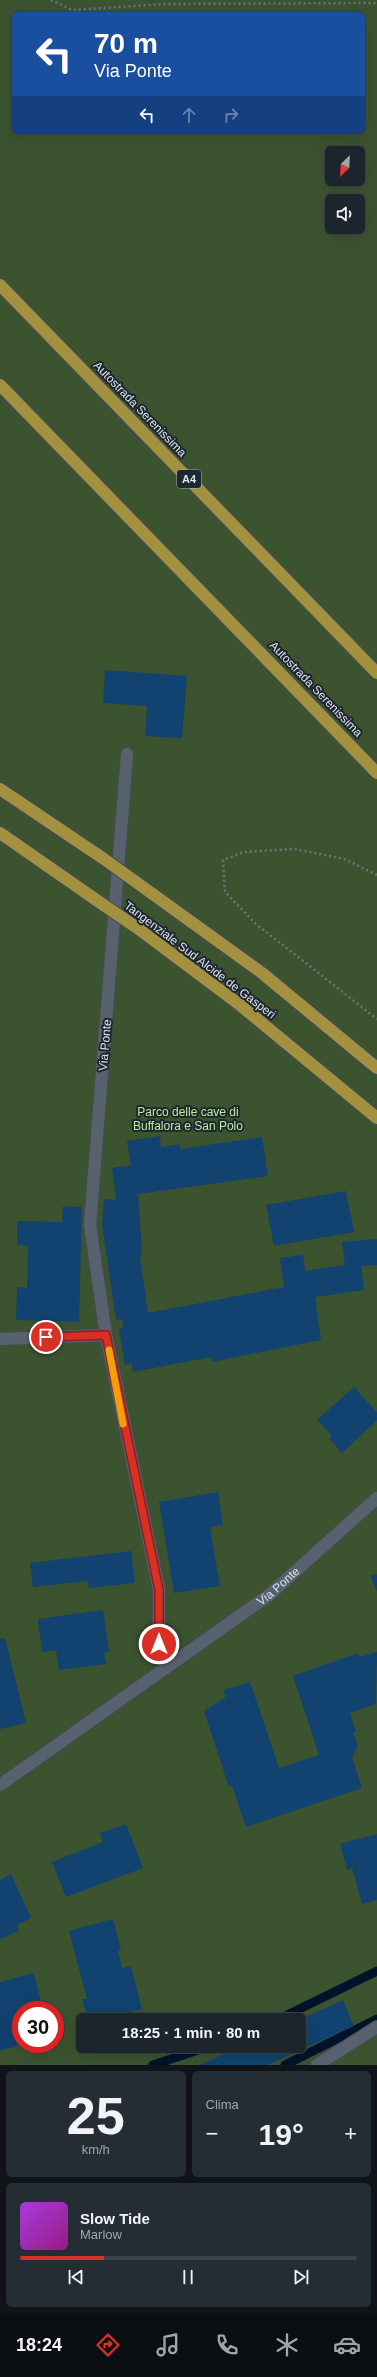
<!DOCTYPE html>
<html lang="it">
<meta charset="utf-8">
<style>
:root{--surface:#1d252c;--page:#252d34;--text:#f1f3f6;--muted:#a0a5a9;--line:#3b4248;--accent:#d93025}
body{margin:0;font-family:Helvetica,sans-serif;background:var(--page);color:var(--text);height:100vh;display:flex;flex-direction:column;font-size:15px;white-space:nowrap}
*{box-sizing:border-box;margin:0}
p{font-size:13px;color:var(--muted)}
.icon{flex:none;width:22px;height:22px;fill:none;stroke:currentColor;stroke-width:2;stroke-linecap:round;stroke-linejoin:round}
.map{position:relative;height:2065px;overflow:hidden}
.details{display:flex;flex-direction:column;gap:6px;padding:6px;background:#101418;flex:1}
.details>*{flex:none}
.top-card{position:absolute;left:12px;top:12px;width:353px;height:122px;border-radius:6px;box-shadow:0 4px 16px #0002,0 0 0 1px var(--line);background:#1a4fa0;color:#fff;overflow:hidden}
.needle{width:26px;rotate:204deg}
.controls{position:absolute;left:325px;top:146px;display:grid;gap:8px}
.controls a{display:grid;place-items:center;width:40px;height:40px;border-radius:6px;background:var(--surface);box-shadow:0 4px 16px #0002,0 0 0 1px var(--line);font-size:20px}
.speed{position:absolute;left:12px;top:2001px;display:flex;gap:8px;font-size:20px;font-weight:700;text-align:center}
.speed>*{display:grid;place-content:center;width:52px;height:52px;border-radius:50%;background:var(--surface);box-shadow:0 4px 16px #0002,0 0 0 1px var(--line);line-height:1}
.speed .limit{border:6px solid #d22;background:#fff;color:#111}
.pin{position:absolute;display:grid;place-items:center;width:34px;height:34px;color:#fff;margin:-17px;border:2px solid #fff;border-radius:50%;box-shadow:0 1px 4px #0007}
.me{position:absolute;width:44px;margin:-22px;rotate:0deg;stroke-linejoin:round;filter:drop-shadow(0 0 3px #0008)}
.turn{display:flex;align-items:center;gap:14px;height:84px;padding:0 16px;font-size:18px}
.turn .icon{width:52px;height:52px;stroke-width:2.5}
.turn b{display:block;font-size:28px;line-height:34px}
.lanes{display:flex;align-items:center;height:38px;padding:0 16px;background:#0003;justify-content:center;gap:20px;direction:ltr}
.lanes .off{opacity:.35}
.big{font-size:30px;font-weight:600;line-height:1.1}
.details .tile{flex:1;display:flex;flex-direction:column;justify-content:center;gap:6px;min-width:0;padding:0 14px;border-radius:6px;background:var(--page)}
.details .dial{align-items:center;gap:0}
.dial b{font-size:52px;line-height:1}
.song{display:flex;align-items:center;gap:12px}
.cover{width:48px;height:48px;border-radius:6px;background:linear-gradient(135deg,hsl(280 70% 55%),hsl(310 70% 35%))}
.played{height:4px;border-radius:2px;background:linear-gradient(90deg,var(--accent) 25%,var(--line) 25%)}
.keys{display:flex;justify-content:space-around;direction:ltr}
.heat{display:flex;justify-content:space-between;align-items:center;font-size:22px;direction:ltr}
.details .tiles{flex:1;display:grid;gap:6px;grid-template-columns:1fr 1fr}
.tile:last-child{grid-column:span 2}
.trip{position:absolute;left:76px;top:2013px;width:230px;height:40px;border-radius:6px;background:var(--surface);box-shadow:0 4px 16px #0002,0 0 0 1px var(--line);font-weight:600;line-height:40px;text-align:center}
.menu{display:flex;height:64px;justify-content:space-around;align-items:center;background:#0c0f12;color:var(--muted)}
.menu .icon{width:28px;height:28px}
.menu .active{color:var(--accent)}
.menu b{font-size:18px;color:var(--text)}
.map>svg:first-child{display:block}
</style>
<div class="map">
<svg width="377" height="2065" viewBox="0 0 377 2065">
<rect width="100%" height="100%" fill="#27313b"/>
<path fill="#3c5330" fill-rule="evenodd" d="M0 0H377V2065H0ZM14 14H363V132H14ZM332 153H358V179H332ZM332 201H358V227H332ZM21 2010H55V2044H21ZM83 2020H299V2046H83Z"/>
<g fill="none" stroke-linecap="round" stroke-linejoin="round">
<g stroke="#00132b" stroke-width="9">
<path d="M277 2020 377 1971"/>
<path d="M153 2065 210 2046"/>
<path d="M285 2065 377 2019"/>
</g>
</g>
<g fill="#114270">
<path d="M105 670 187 676 182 738 145 736 147 706 103 703Z"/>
<path d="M160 1136 161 1147 180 1144V1149L262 1137 268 1176 138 1194 142 1251 140 1258 148 1313 284 1287 280 1258 303 1255 305 1271 345 1265 342 1242 377 1239V1265L361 1266 364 1290 315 1297 321 1340 212 1362 211 1357 133 1372 132 1364 125 1365 119 1329 124 1327 122 1319 116 1320 102 1224 104 1199 116 1200 112 1168 131 1165 127 1141Z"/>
<path d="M346 1191 354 1232 274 1246 266 1205Z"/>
<path d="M63 1206 82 1207 79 1322 16 1320 17 1287 27 1288 28 1246 17 1245V1221L62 1222Z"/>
<path d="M354 1387 377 1413V1420L342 1453 329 1438 332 1436 317 1420Z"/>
<path d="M218 1492 223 1525 210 1527 220 1586 174 1593 159 1502Z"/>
<path d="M131 1551 135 1583 89 1588 88 1581 33 1587 30 1563Z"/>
<path d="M377 1574V1592L371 1576Z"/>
<path d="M103 1610 109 1652 104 1653 106 1664 59 1670 56 1650 42 1652 38 1619Z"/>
<path d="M5 1638 26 1723 0 1729V1639Z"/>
<path d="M377 1652 376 1704 350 1713 356 1731 353 1733 358 1746 352 1757 362 1788 246 1827 232 1786 229 1787 204 1711 226 1697 223 1690 250 1682 279 1768 319 1755 293 1676 358 1653 360 1657Z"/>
<path d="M126 1824 143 1868 66 1897 52 1862 103 1842 100 1833Z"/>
<path d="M377 1834V1900L362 1904 352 1868 347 1870 340 1844Z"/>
<path d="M11 1874 31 1918 17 1925 19 1931 0 1939V1880Z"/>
<path d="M113 1919 121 1950 118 1951 122 1968 131 1966 142 2009 101 2020H88L82 1999H87L69 1931Z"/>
<path d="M34 1973 43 2010H21V2045L0 2051V1982Z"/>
<path d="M343 2000 354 2026 267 2065H200L242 2046H299V2020Z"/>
</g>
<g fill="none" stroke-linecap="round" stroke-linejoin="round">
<g stroke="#454d56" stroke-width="14">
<g id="street">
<path d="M127 754 90 1225 106 1335 159 1590V1643L169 1664"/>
<path d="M0 1339 106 1335"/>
<path id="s1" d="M0 1785 269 1595 377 1498"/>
<path d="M317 2065 377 2027"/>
</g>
</g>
<g stroke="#454d56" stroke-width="14">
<g id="highway">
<path d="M0 285 377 673"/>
<path d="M0 385 377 773"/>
<path d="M0 789 104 859"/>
<path d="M0 833 105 906"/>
<path d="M136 882 262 973 377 1068"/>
<path d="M136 927 240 1005 377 1118"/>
</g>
</g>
<g stroke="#6b747d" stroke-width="2.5" stroke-dasharray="2 3" stroke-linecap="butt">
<path d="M51 0 72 10 165 4 377 3"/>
<path d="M377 875 344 859 295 849 244 852 223 860 225 892 256 924 377 1019"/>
</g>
<use href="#street" stroke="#58626e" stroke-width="12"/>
<use href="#highway" stroke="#a4913f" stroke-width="12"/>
<g stroke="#454d56" stroke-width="14" stroke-linecap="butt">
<g id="highway-bridge">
<path d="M104 859 136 882"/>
<path d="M105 906 136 927"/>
</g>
</g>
<use href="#highway-bridge" stroke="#a4913f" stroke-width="12"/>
</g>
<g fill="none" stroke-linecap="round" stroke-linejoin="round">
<g stroke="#8d1f18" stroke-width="10">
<path id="route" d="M46 1337 106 1335 159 1590V1644"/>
</g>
<use href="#route" stroke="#d93025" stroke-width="7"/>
<path stroke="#f59e0b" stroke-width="7" d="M109 1350 123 1424"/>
</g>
<g text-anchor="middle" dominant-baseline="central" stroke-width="4" stroke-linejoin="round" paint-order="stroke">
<rect fill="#1e2730" stroke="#a4abb2" stroke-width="1" x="177" y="470" width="24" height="18" rx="3"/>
<g font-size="11" font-weight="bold" fill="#dde3ea">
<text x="189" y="479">A4</text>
</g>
<g font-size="12" fill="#dde3ea" stroke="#1e2730">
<text transform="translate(140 409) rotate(46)">Autostrada Serenissima</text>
<text transform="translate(316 689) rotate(46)">Autostrada Serenissima</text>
<text transform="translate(200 960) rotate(37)">Tangenziale Sud Alcide de Gasperi</text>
<text transform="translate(105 1045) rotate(-85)">Via Ponte</text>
<text stroke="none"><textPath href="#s1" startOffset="342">Via Ponte</textPath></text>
</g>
<g font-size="12" fill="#b7ee9a" stroke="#1e2730">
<text x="188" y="1112">Parco delle cave di<tspan x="188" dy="14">Buffalora e San Polo</tspan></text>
</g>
</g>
</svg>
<div class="controls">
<a><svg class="needle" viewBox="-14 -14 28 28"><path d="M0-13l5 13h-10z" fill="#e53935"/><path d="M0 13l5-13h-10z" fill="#a0a5a9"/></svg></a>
<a><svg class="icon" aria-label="sound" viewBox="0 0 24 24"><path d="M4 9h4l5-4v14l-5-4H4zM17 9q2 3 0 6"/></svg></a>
</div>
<div class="speed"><div class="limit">30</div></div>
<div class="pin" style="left:46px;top:1337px;background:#d93025"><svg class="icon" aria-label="arrive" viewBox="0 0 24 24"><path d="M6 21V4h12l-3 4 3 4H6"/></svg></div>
<svg class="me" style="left:159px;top:1644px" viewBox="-20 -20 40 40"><circle r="17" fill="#d93025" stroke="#fff" stroke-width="3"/><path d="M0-11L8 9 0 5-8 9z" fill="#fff"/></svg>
<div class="trip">18:25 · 1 min · 80 m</div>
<div class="top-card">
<div class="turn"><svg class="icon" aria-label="left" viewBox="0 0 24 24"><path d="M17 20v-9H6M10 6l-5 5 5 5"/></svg><div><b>70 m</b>Via Ponte</div></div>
<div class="lanes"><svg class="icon" aria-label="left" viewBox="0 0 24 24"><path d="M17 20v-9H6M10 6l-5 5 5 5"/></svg><svg class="icon off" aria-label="ahead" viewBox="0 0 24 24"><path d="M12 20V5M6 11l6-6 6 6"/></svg><svg class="icon off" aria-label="right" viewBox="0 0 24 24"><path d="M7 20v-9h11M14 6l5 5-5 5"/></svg></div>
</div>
</div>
<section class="details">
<div class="tiles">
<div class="tile dial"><b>25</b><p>km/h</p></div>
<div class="tile"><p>Clima</p>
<div class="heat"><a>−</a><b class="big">19°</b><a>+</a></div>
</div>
<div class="tile">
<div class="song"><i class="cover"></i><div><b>Slow Tide</b><p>Marlow</p></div></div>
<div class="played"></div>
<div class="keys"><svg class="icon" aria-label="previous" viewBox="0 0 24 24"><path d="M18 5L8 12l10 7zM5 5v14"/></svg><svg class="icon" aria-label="pause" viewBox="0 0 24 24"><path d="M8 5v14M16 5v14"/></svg><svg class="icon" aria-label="next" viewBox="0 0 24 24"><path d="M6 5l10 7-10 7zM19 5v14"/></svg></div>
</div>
</div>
</section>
<nav class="menu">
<b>18:24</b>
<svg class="icon active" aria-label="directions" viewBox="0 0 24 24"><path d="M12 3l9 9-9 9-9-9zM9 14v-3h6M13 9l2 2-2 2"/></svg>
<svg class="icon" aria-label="music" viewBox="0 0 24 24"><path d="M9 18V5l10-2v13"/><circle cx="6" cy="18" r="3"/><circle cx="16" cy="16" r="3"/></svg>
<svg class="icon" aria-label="phone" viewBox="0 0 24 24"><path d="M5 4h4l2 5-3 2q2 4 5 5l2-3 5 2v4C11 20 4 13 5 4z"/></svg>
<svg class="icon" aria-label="climate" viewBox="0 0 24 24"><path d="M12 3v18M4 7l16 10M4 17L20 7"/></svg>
<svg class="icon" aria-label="car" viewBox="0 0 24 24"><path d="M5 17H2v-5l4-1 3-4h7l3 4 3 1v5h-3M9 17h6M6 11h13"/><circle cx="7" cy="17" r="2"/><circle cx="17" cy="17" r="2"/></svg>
</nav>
